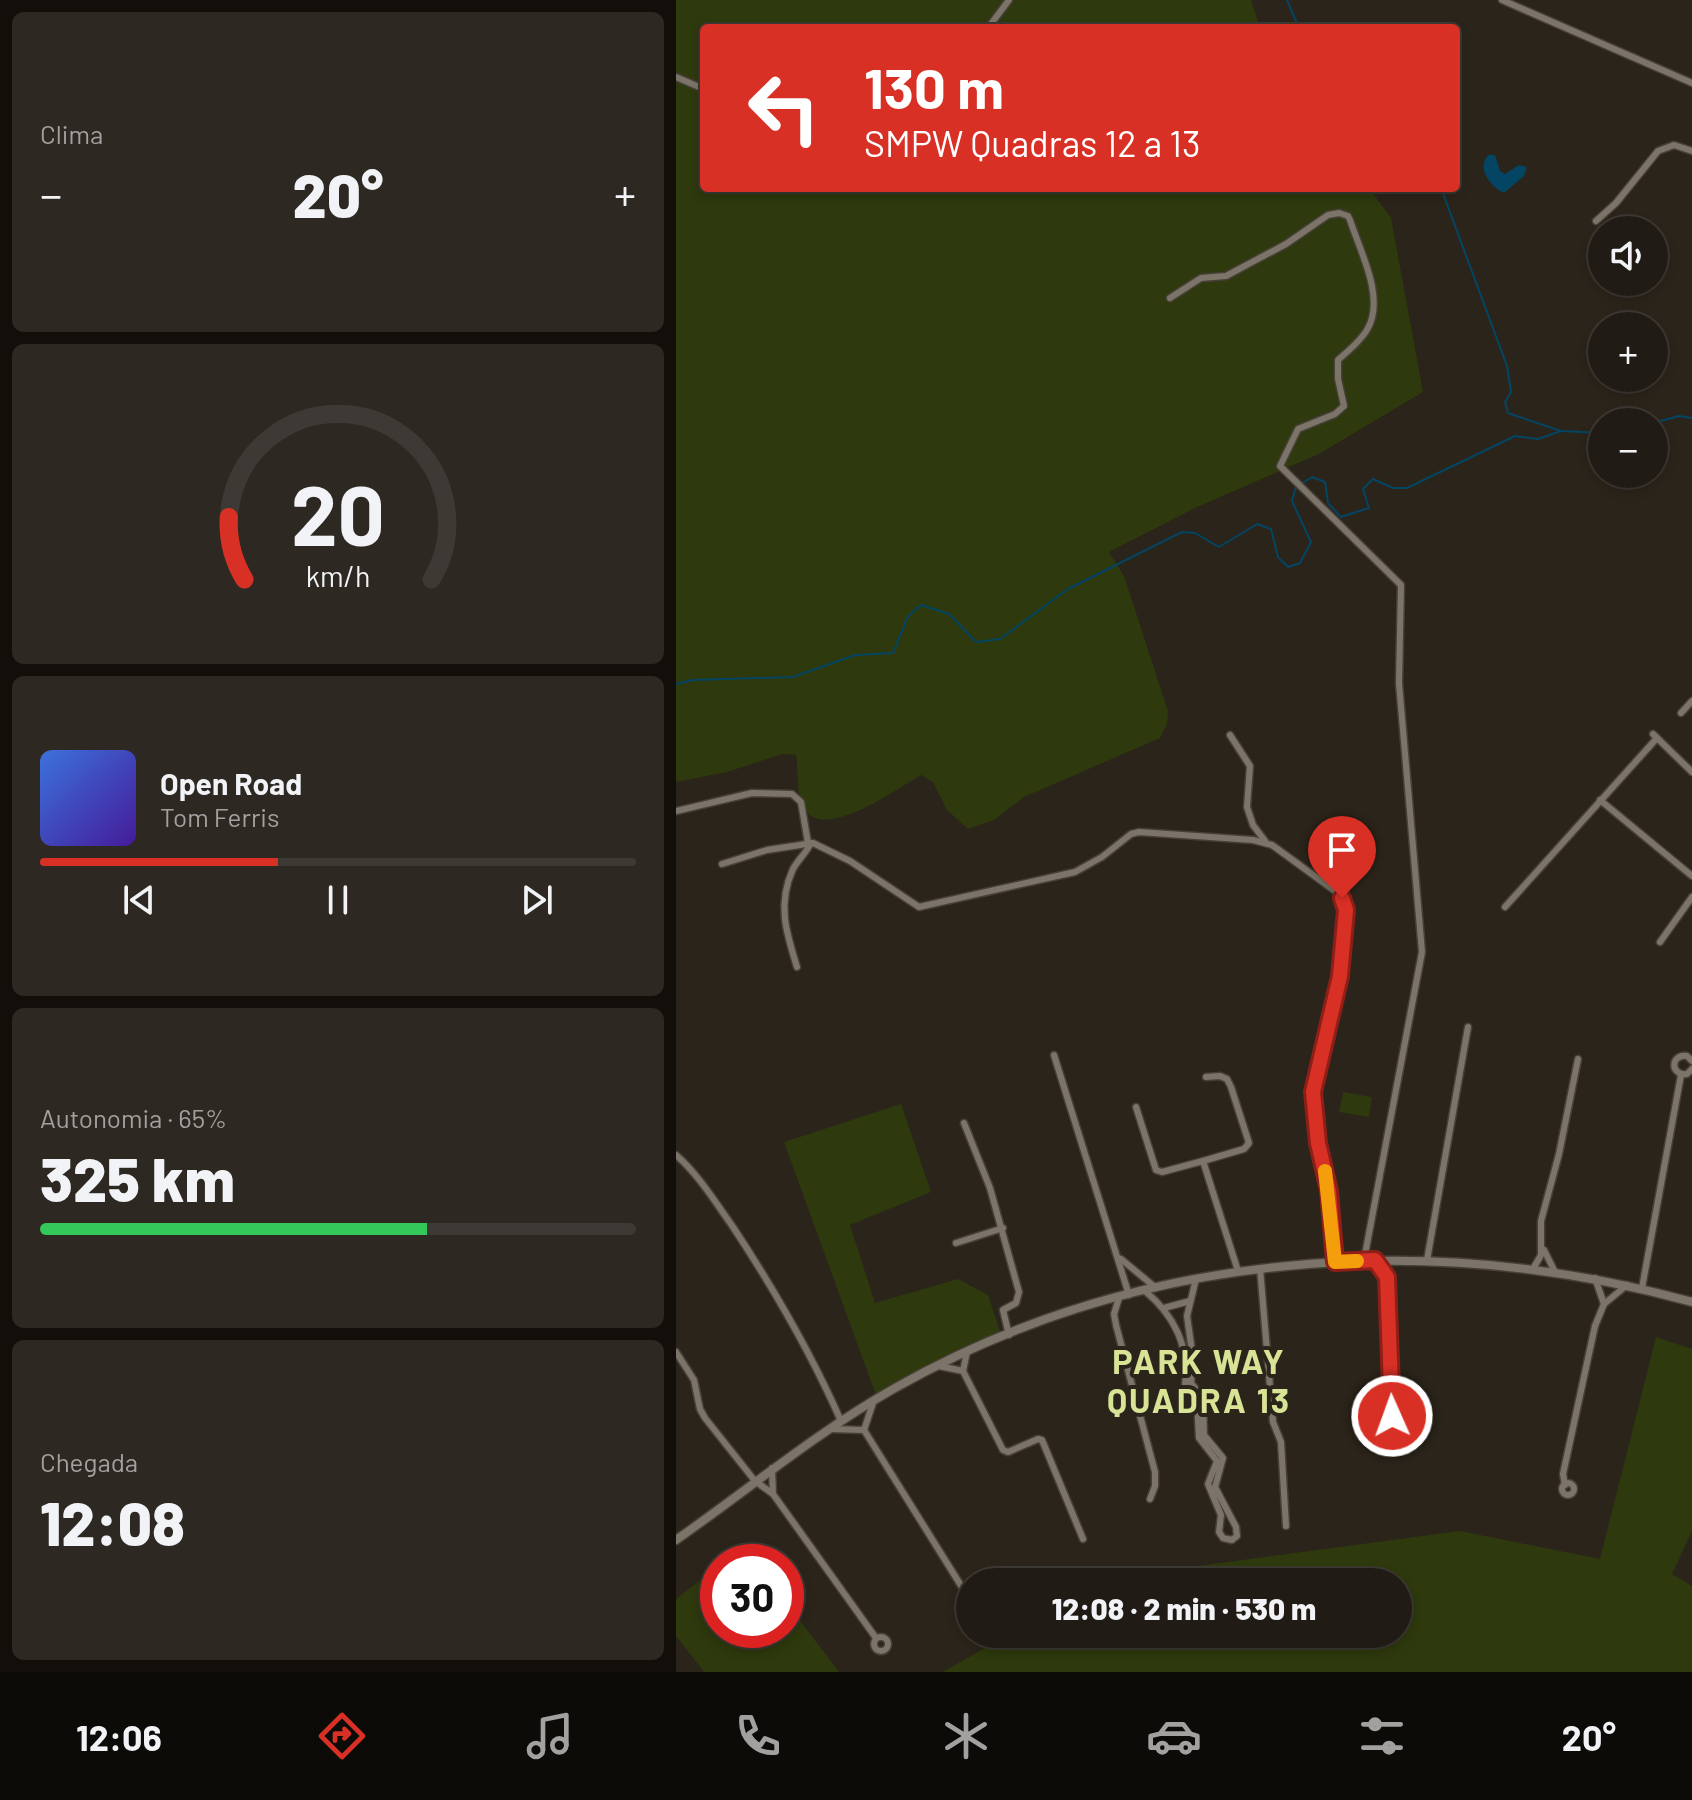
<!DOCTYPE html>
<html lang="pt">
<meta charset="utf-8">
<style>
:root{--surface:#201b14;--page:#2d2822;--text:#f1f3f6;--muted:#a2a1a0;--line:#3d3934;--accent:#d93025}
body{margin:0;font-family:Barlow,sans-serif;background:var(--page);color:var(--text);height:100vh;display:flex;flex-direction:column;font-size:30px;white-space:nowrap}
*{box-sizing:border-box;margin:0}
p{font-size:26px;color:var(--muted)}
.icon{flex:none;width:44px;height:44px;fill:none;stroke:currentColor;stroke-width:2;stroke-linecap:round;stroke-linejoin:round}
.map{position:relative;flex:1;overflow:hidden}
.side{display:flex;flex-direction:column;gap:12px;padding:12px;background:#120f0b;width:676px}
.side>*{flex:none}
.hud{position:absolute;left:24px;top:24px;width:760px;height:168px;border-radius:8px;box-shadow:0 4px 12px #0003,0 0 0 2px var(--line);background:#d93025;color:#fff;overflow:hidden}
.controls{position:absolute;left:912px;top:216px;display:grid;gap:16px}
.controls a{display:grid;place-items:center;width:80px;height:80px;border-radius:50%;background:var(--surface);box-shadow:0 4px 12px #0003,0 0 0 2px var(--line);font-size:40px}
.speed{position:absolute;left:24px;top:1544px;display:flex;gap:16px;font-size:40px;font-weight:700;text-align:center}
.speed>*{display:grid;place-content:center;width:104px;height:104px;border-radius:50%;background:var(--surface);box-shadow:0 4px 12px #0003,0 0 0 2px var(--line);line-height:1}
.speed .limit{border:12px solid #d22;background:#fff;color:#111}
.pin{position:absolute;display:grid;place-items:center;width:68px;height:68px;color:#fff;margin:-82px -34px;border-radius:50% 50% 50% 0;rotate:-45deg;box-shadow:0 0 8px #0007}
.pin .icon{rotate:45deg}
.me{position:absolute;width:88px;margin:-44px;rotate:358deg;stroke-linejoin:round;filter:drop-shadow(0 0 6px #0008)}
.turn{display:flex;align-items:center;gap:28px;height:168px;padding:0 32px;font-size:36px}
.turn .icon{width:104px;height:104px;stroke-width:2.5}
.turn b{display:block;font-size:56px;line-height:68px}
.big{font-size:60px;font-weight:800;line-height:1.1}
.side .card{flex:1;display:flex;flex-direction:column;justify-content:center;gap:12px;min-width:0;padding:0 28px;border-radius:12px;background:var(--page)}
.side .dial{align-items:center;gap:0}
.dial svg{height:208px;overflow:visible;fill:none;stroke:var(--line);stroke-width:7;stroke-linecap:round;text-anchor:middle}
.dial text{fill:var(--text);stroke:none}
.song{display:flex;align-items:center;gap:24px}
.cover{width:96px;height:96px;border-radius:12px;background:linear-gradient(135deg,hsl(220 70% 55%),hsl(260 70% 35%))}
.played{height:8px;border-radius:4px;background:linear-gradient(90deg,var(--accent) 40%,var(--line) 40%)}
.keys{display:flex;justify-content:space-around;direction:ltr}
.heat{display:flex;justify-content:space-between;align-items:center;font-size:44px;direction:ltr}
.charge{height:12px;border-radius:6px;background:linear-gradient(90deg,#34c759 65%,var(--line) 0)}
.trip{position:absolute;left:280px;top:1568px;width:456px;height:80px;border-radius:40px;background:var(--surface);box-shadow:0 4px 12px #0003,0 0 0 2px var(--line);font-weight:800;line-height:80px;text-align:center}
.tab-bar{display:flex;height:128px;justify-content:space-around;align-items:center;background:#0d0b08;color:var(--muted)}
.tab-bar .icon{width:56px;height:56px}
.tab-bar .on{color:var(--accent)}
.tab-bar b{font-size:36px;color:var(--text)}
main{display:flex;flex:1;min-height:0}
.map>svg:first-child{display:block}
</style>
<main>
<section class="side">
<div class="card"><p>Clima</p>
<div class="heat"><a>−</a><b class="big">20°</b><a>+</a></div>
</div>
<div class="card dial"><svg viewBox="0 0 100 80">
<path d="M14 69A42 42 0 1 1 86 69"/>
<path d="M14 69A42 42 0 0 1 8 45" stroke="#d93025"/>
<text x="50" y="56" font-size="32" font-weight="700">20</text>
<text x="50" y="72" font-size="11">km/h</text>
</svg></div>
<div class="card">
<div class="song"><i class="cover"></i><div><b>Open Road</b><p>Tom Ferris</p></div></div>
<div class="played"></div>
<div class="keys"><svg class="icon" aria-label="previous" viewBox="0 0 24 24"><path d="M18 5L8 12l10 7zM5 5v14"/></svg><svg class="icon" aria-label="pause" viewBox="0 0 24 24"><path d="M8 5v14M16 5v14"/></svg><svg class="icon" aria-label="next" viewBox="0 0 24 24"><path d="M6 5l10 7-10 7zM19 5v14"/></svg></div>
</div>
<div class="card"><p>Autonomia · 65%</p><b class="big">325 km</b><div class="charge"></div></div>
<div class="card"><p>Chegada</p><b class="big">12:08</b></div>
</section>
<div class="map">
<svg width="1016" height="1672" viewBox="0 0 1016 1672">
<rect width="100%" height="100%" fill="#2b241a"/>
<g fill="#2e390d">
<path d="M0 0H575L584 28H28V188H693L715 218 747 392 643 454 519 508 433 552 448 576 492 711 491 724 484 738 348 797 318 820 292 829 271 810 257 782 245 775C222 788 150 841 129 810 119 795 123 772 120 755L106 754 51 772 0 782Z"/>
<path d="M667 1092 696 1097 693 1117 663 1112Z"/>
<path d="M225 1104 255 1192 174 1225 199 1303 282 1279 312 1295 326 1337 201 1398 108 1142Z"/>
<path d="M980 1337 1016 1349V1531L996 1574 1016 1586V1672H267L333 1634H722V1582H425L432 1578 784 1531 924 1559Z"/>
<path d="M42 1566V1630H110V1602L163 1672H28L0 1636V1599Z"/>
</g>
<path fill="#034563" d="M812 155H819L824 171 829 174 843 165 851 167 848 176 828 193C815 187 800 169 812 155Z"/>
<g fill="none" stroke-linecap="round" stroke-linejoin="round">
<g stroke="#034563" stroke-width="2">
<path d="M611 0 623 28"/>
<path d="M765 188 831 366 835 392 829 402 832 413 885 431 926 433"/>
<path d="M978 423 1003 416 1016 418"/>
<path d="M625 484 636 477 649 482 652 503 665 517 693 508 687 489 697 479 717 488H731L839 436 862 439 885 431"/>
<path d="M0 684 16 680 117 677 179 655 217 653 232 616 245 605 273 614 300 642 324 639 392 589 506 532 519 533 543 547 581 524 595 529 602 557 612 567 624 563 635 542 616 501 620 487"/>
</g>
<g stroke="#464038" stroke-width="9">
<g id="street">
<path d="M826 0 1016 83"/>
<path d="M312 28 333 0"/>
<path d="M0 77 28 89"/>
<path d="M920 221 940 203 982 151 998 145 1016 151"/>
<path d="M494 298 525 278 550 276 610 244 652 215 663 213 672 216 674 220C684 251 709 297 692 328 686 340 672 351 662 360V379L668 406 659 414 622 429 604 466 725 585 723 683 746 952 688 1260"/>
<path d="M1005 713 1016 701"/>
<path d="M977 734 1016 772"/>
<path d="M554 735 574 766 571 807 577 825 589 841"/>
<path d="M924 800 1016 876"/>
<path d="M0 811 76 793 116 794 125 802 132 843"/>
<path d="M46 864 91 850 137 843 174 861 243 907 399 872 426 857 455 834 463 832 577 840 596 845 662 893 670 906 664 976 637 1092 642 1143 653 1191 659 1262"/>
<path d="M829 907 981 738"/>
<path d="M984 942 1016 897"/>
<path d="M121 967C110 932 101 904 117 869 122 860 130 853 135 843"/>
<path d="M378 1055 453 1295"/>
<path d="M1016 1061 1011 1056C994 1054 994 1076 1011 1074L1016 1069"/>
<path d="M460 1107 480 1170 486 1172 527 1161 562 1271"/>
<path d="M288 1123 314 1188 343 1292 340 1303 327 1310 333 1335"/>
<path d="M0 1155C22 1174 40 1203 57 1227 98 1289 135 1353 165 1421"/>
<path d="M527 1161 568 1149 573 1143 555 1087 551 1079 544 1076 530 1077"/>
<path d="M280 1243 327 1228"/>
<path d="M868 1250 879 1272"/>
<path d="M445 1259 480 1288"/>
<path d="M751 1260 792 1027"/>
<path d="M700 1261 711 1277 716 1416 722 1422 719 1431H711L707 1424 708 1420 716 1416"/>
<path d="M584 1268 597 1422 605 1442 610 1526"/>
<path d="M857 1269 865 1255V1221L883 1154 902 1059"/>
<path d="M919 1278 928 1304"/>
<path d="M966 1288 1005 1075"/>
<path d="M469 1291C498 1315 514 1347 509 1385L521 1402 523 1438 541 1461 532 1484 545 1515 543 1532 547 1538 556 1540 561 1536 560 1527 539 1487 547 1458 528 1435 527 1398 515 1383 517 1358 511 1316 520 1279"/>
<path d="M443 1298 438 1314 440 1325 479 1472V1486L474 1499"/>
<path d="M488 1308 514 1301"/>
<path d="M0 1352 18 1380 24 1409 29 1418 79 1481 97 1494 200 1638"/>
<path d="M291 1352 287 1371 327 1450 332 1452 362 1439 366 1440 407 1539"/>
<path d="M263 1366 287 1371"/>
<path d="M154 1429 188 1430"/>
<path d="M188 1430 294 1600"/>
<path d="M188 1430 198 1400"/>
<path d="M96 1468 97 1494"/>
<circle cx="892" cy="1489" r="6"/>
<path d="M889 1485 887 1474 919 1326 928 1304 951 1285"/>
<circle cx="205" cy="1644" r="7"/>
</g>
</g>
<g stroke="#464038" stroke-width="11">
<path id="secondary" d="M0 1540C73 1489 141 1432 219 1388 460 1251 751 1229 1016 1302"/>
</g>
<use href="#street" stroke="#7c7468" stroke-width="6"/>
<use href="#secondary" stroke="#7c7468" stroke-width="8"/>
</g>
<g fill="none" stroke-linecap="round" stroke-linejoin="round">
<g stroke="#8d1f18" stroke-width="20">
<path id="route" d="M666 898 670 910 664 976 637 1092 642 1143 653 1191 659 1262 699 1260 711 1277 716 1416"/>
</g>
<use href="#route" stroke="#d93025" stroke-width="14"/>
<path stroke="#f59e0b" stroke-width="14" d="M649 1171 659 1262 681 1261"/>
</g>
<g text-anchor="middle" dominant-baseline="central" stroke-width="8" stroke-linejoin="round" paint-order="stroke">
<g font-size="34" font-weight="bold" letter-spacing="2" fill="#d8e396" stroke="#2b241a">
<text x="523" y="1360">PARK WAY<tspan x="523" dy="39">QUADRA 13</tspan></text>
</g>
</g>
</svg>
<div class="controls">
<a><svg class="icon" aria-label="sound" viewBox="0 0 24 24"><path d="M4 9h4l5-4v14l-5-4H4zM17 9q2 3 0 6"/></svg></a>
<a>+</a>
<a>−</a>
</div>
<div class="speed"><div class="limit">30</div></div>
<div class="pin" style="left:666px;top:898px;background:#d93025"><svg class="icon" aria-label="arrive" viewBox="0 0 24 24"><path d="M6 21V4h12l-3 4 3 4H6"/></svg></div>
<svg class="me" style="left:716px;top:1416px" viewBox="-20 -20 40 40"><circle r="17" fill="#d93025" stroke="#fff" stroke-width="3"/><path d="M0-11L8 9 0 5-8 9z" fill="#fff"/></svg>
<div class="trip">12:08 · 2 min · 530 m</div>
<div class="hud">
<div class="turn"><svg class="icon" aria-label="left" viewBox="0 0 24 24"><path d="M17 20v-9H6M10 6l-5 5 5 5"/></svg><div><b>130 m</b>SMPW Quadras 12 a 13</div></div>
</div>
</div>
</main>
<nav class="tab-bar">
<b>12:06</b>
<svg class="icon on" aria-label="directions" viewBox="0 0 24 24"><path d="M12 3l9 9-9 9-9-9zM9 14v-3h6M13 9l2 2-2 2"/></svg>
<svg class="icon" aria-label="music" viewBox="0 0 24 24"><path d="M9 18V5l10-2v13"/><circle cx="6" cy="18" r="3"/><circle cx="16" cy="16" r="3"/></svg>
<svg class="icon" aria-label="phone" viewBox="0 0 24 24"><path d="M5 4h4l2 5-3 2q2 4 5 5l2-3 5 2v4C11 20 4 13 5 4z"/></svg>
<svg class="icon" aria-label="climate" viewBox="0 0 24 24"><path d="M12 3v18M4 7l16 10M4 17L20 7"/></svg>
<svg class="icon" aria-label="car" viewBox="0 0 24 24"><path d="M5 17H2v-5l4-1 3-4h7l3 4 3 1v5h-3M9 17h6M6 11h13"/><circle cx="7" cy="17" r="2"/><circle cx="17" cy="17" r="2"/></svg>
<svg class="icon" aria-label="filters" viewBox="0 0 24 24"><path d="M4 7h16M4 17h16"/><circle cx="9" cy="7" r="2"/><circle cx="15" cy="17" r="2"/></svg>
<b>20°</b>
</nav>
